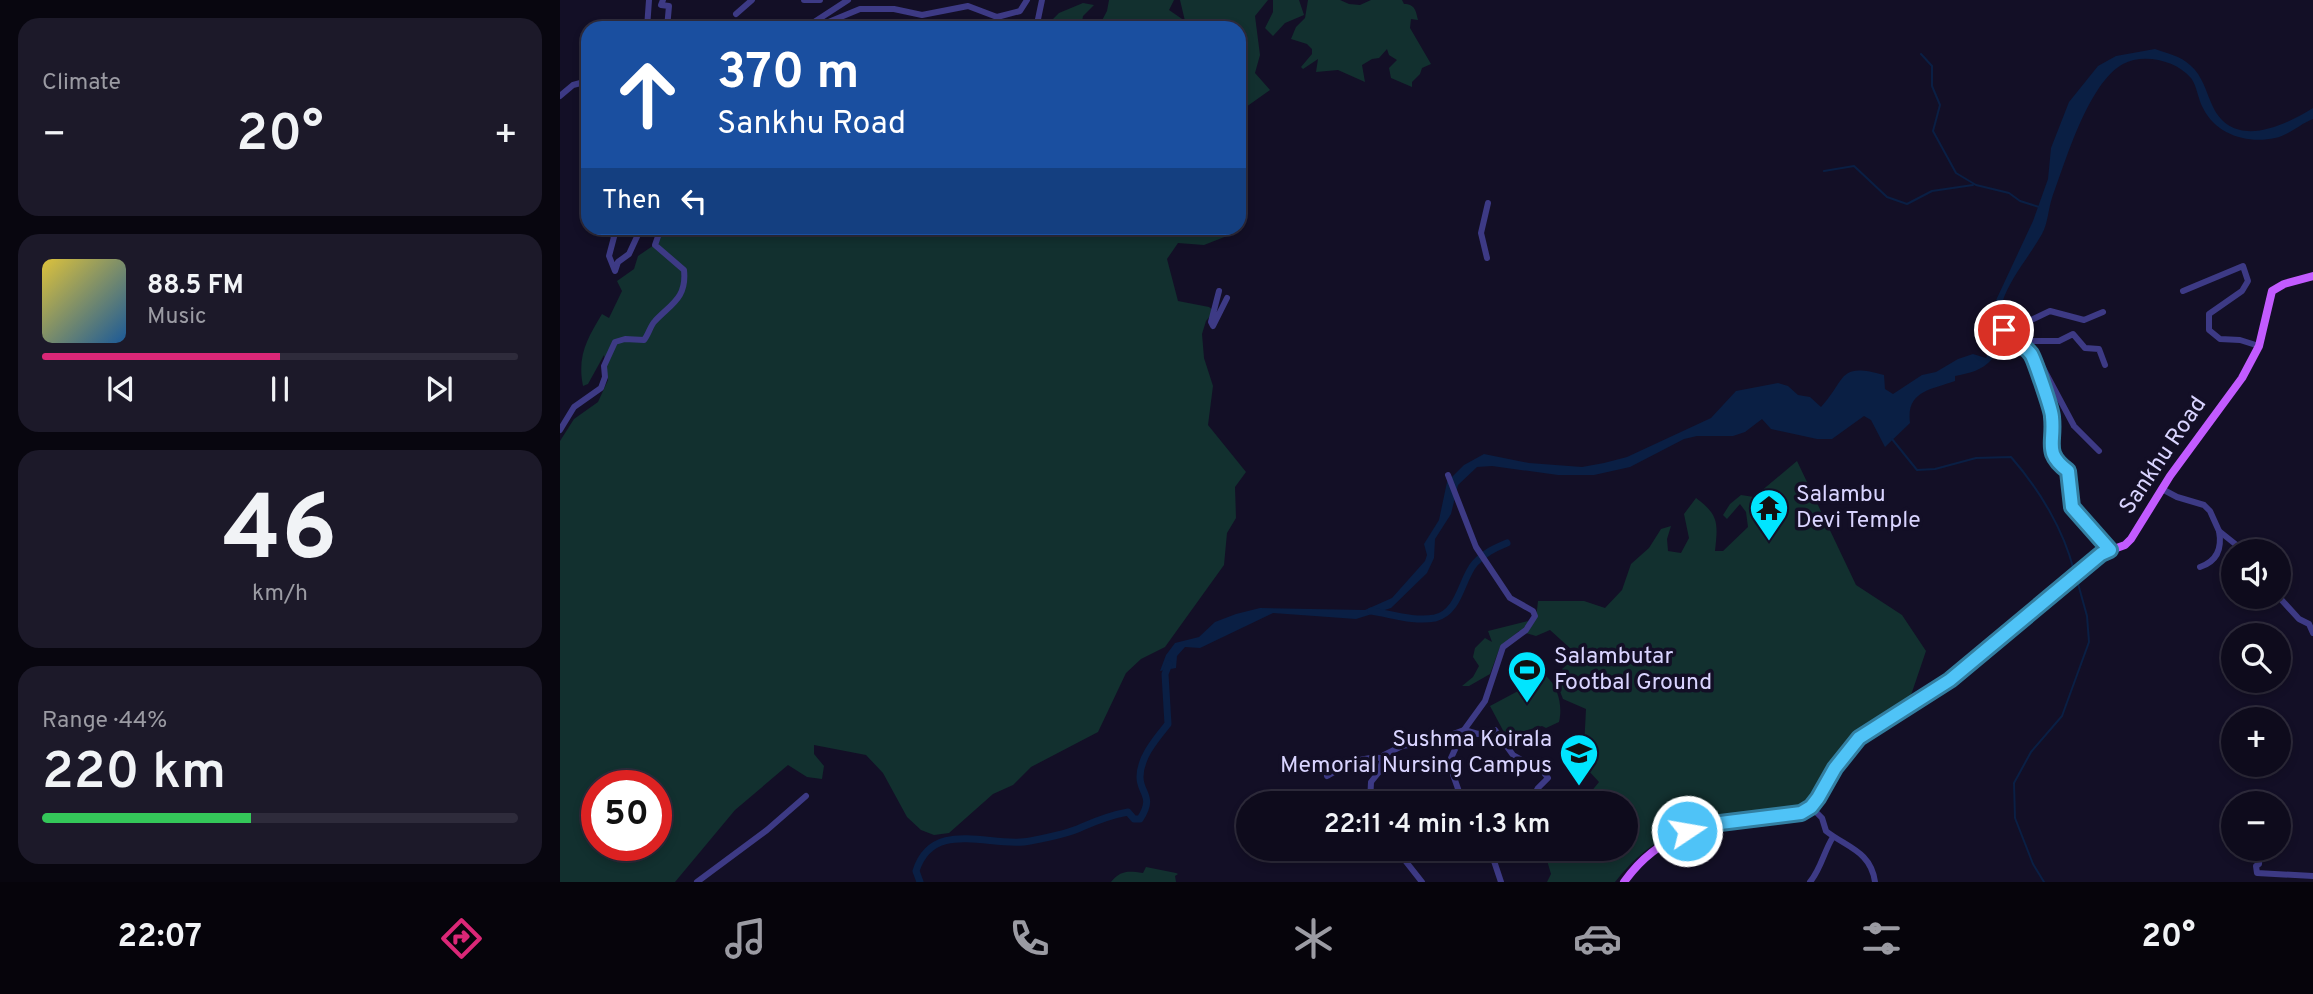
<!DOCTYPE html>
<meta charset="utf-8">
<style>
:root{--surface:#0e0b1c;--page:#1c1929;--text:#f1f3f6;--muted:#9b9ba3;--line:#2e2b3b;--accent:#db2777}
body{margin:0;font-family:Overpass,sans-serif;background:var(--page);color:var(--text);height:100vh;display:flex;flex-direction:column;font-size:26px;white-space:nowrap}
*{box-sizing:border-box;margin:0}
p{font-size:23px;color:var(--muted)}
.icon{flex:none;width:38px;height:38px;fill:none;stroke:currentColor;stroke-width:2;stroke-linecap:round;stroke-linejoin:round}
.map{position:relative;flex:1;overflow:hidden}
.drawer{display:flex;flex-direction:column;gap:18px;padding:18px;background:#08060f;width:560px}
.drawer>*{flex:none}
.hud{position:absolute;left:21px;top:21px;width:665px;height:214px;border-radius:21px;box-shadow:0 4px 10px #0003,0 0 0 2px var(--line);background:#1a4fa0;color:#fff;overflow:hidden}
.tools{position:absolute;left:1661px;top:539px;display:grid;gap:14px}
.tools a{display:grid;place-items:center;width:70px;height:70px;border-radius:50%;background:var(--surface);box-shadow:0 4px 10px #0003,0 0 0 2px var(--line);font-size:35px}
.speed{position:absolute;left:21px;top:770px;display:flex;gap:14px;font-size:35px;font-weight:700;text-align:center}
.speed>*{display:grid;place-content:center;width:91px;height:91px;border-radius:50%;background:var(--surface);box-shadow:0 4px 10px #0003,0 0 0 2px var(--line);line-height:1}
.speed .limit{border:10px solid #d22;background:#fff;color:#111}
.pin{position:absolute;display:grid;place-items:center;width:60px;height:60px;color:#fff;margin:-30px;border:4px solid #fff;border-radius:50%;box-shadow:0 2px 7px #0007}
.me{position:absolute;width:77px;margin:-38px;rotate:78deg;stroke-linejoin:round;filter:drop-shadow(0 0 5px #0008)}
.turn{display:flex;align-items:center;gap:24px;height:147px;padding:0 21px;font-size:32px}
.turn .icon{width:91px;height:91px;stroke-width:2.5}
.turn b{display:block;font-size:49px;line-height:60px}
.then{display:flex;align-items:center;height:66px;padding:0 21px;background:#0003;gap:14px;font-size:26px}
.big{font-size:52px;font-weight:600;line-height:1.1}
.drawer .card{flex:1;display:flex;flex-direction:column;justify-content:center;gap:10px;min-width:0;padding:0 24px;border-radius:21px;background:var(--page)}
.drawer .dial{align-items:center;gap:0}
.dial b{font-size:91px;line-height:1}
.song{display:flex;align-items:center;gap:21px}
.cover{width:84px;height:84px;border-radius:10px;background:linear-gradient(135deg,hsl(50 70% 55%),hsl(210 70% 35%))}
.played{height:7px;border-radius:4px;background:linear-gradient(90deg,var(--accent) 50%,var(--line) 50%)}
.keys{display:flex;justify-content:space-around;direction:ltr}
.heat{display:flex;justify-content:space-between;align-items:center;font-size:38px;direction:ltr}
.charge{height:10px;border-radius:5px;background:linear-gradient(90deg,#34c759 44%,var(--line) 0)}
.trip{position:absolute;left:676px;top:791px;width:402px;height:70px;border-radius:35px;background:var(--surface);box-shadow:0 4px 10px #0003,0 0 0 2px var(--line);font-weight:600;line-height:70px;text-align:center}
.tab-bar{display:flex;height:112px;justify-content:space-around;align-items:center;background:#06040b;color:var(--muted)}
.tab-bar .icon{width:49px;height:49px}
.tab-bar .selected{color:var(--accent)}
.tab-bar b{font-size:32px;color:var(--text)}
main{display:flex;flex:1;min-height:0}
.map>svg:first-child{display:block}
</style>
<main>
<section class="drawer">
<div class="card"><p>Climate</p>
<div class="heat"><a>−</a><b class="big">20°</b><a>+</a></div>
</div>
<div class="card">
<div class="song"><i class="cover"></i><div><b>88.5 FM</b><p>Music</p></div></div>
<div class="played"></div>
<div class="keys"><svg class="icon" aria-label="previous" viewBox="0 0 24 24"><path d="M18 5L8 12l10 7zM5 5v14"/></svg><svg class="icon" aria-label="pause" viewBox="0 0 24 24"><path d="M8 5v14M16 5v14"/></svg><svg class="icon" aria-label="next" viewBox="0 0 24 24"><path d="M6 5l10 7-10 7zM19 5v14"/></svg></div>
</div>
<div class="card dial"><b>46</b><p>km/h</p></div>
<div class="card"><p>Range · 44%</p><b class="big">220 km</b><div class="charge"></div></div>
</section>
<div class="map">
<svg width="1753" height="882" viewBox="0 0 1753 882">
<rect width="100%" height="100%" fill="#130f26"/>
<g fill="#12302f" fill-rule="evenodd">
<path d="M549 0H614L609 10 625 21 620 0H708L695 16 700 55 695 73 710 90 686 107 679 126V28H538L547 11Z"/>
<path d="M713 0H739L744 15 725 23 713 36 705 28 713 12Z"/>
<path d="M748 0H780L789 4 800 5 811 0H842L844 4C855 4 856 11 858 20L851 19 850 28 871 64 862 68 860 74 852 82V87L831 78 829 68 837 60 829 55 827 49 819 58 812 59 802 65 805 82 778 70 756 72 758 59 743 69 741 67 752 54V49L747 44 731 39 736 27 745 18Z"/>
<path d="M523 3 534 5 523 16 521 28H491L490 22 499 13Z"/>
<path d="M107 228H669L667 236 644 245 618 243 607 259 618 301 649 307 654 311 646 321 642 334 644 358 653 386 648 425 686 472 675 487 676 518 667 533 664 565 605 647 581 659 566 673 538 732 471 767 453 785 433 794 389 833 374 835 361 830 347 817 323 773 306 755 254 745V754L264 766 262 779 247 777 228 765 175 810 115 882H0V441L14 419 38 402 48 380 44 355 28 384 23 386C17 356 27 339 42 314L49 318 62 291 57 281 74 269 78 256 97 243ZM37 786H96V845H37Z"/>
<path d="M1237 461 1296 585 1342 615 1366 651 1349 701 1297 730 1278 754 1247 805C1231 812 1210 812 1193 813 1133 820 1094 833 1055 882H987L991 874 986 857 989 849H1066V803H1022L1039 782 1026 768 1014 774 1024 748 1026 709 1003 699 998 686 1005 677 1002 669 1014 659 1011 649 990 630 976 636 959 631 940 647 930 674 909 686H902L913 677 919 666 913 657 915 648 925 638 932 642 928 631 976 619 978 601H1024L1045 608 1062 590 1071 564 1089 548 1101 529 1111 526 1107 539 1108 551 1121 553 1129 538 1124 514 1136 498C1159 515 1158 523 1155 551H1163L1188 527 1186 512 1180 504 1167 519 1163 515 1170 504 1181 495 1194 497Z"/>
<path d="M986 676C998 686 1003 706 999 722L986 728 982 726 946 736 930 706Z"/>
<path d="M586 867 616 873 618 874 615 876 616 882H551C561 870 568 871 583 873Z"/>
</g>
<path fill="#0a1f44" d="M1595 49C1606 53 1621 56 1630 65 1643 76 1646 92 1653 107 1674 150 1724 126 1753 108V119C1740 124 1729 135 1715 138 1688 144 1656 135 1643 108 1638 99 1637 86 1631 78 1616 60 1583 53 1563 64 1528 83 1505 163 1492 198 1488 210 1488 223 1482 234 1469 257 1450 278 1442 303 1436 319 1440 348 1432 359 1422 371 1409 373 1395 376V381C1370 390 1346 391 1350 423L1325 447 1311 420 1304 416 1272 439H1257L1211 429 1202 419 1185 432 1173 436H1137L1124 439 1070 467 1034 475H998L932 466 917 467 898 485 891 514 875 539 874 558 867 573 831 608 796 619 713 613 640 648 625 647 617 656 616 668 600 671 606 655 615 643 639 637 655 622 676 614 700 608 805 610 832 598 865 561 867 555 864 544 879 520 887 482 904 465 924 454 969 463 1022 467 1044 463 1067 457 1151 418 1176 391 1218 383 1228 386 1238 395 1250 397 1261 407C1287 379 1277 362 1324 375L1325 389 1333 394 1362 375 1376 372 1398 359 1413 354 1426 358 1432 346 1426 327 1431 311 1473 221 1488 179 1491 148 1509 102 1538 66 1556 56Z"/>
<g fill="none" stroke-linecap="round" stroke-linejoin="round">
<g stroke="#0a1f44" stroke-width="2">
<path d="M1361 54 1372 66V86L1380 105 1373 131 1396 173 1416 185 1449 193 1460 201 1479 207"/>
<path d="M1264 171 1294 166 1327 197 1347 204 1372 191 1413 185"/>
<path d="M1332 439 1357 470 1375 469 1416 458 1451 457C1479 489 1504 530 1514 571"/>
<path d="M1484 882 1473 864 1455 818 1454 783 1471 752 1502 716 1529 642 1527 616 1517 580"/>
</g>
<g stroke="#0a1f44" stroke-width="7">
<path d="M811 611C831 614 854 622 875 618 900 612 901 579 915 563 924 553 935 548 947 543"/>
<path d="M360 882 356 871C373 817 433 849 470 841 486 838 508 834 522 827 538 820 551 815 568 812L574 819H580C595 796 580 794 580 777 580 757 596 739 608 724L605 674 609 664"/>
</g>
<g stroke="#3d3a85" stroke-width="6">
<path d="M103 0 101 5 109 6 107 28"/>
<path d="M244 0H260"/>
<path d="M176 14 192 0"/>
<path d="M87 28 89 0"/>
<path d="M245 28 288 0"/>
<path d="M254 28 300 9H334L362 15 408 6 437 17 460 11 467 0"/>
<path d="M472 28 477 24 482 0"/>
<path d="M0 96 13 85 28 81"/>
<path d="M86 228H90"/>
<path d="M50 231 54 237 49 256 55 271 58 262 69 254 81 228"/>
<path d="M927 258 921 233 928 203"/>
<path d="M659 291 651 322 653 326 667 298"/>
<path d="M1623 291 1683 266 1688 281 1682 291 1649 314V330L1660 339 1680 340 1699 346"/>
<path d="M1458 341 1475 360 1476 372 1491 407V453L1497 463 1508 471 1512 507 1518 516 1550 549"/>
<path d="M1465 341H1499L1513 334 1525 348 1539 349 1545 365"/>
<path d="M0 430 14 407 41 388 45 377 44 366 55 342 65 339 84 340C89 334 90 326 95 321 111 304 127 298 124 270L95 245 101 228"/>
<path d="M1539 451 1514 426 1474 351 1465 341 1448 337 1444 330 1450 323 1467 322 1490 311 1524 320 1543 312"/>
<path d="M888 475 916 547 950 598 973 611 975 616 966 630 943 647 925 701 904 730 891 758 890 766 903 803"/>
<path d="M1602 489 1617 497 1644 505 1650 511 1659 531 1684 551"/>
<path d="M1640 567C1658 561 1662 547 1659 531"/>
<path d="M1718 596 1739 619 1749 624 1753 633"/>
<path d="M767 776C784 766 800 756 821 758"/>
<path d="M810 803 811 782 819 772 824 755 842 746 874 741 904 730 918 734 935 730 953 755 984 773 988 778 978 788 970 803"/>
<path d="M1251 807 1262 818 1266 831C1286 847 1311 851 1315 882"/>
<path d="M836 849 862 882"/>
<path d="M926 849 933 858 941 882"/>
<path d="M1700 849 1699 864 1696 866 1697 873 1753 876"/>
<path d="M137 882 207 830 246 796"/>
<path d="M1250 882C1261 869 1264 851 1273 837"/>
</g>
<path stroke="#c25bff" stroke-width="8" d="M1064 882C1110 817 1171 825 1241 813L1251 807 1258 798 1275 768 1299 739 1390 680 1540 554 1565 545 1571 539 1610 476 1682 378 1699 346 1712 291 1724 284 1753 276"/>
</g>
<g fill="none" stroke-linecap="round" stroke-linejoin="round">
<g stroke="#337fa1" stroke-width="18">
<path id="route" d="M1127 831 1152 824 1241 813 1251 807 1258 798 1275 768 1299 738 1390 680 1541 554 1550 550 1512 507 1508 471C1483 452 1495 444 1492 417 1492 410 1474 358 1471 354 1464 345 1455 341 1445 334L1444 330"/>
</g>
<use href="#route" stroke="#4fc3f7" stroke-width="12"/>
</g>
<defs>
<g id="temple-pin" transform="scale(2.0125)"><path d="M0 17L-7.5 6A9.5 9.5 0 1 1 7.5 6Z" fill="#00e5ff" stroke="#130f26"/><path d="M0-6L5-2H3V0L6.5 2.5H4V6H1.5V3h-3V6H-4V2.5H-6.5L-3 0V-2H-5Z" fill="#111"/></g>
<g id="stadium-pin" transform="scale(2.0125)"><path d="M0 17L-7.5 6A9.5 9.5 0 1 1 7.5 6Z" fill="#00e5ff" stroke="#130f26"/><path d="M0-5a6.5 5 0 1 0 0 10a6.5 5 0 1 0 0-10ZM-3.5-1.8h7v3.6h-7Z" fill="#111"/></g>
<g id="university-pin" transform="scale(2.0125)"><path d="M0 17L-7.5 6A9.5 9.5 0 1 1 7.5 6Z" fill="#00e5ff" stroke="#130f26"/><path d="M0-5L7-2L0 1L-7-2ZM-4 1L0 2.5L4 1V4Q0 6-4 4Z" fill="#111"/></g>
</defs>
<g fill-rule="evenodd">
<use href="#temple-pin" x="1209" y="508"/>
<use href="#stadium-pin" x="967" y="670"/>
<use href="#university-pin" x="1019" y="753"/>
</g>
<g text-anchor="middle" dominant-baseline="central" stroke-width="7" stroke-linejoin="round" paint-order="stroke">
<g font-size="23" fill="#d9d4ff" stroke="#130f26">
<text transform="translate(1604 456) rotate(-56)">Sankhu Road</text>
</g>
<g font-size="23" fill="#d9d4ff" stroke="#130f26" text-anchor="start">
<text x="1236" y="495">Salambu<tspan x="1236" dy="26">Devi Temple</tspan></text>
<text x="994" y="657">Salambutar<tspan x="994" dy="26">Footbal Ground</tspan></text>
<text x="992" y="740" text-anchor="end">Sushma Koirala<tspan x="992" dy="26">Memorial Nursing Campus</tspan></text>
</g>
</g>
</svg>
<div class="tools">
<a><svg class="icon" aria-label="sound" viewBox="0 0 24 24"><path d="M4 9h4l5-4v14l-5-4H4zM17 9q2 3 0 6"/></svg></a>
<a><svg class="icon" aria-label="search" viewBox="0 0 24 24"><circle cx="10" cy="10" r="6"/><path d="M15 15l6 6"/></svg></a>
<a>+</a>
<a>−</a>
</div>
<div class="speed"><div class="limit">50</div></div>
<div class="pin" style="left:1444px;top:330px;background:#d93025"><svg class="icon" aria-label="arrive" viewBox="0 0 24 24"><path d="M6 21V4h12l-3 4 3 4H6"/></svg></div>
<svg class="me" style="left:1127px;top:831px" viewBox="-20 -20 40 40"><circle r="17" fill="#4fc3f7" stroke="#fff" stroke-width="3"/><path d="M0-11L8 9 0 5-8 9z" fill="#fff"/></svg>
<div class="trip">22:11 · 4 min · 1.3 km</div>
<div class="hud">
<div class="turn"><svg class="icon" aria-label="ahead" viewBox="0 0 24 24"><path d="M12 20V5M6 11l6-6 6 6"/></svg><div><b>370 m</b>Sankhu Road</div></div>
<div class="then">Then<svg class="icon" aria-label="left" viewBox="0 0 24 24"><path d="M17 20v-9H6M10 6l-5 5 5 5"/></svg></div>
</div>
</div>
</main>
<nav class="tab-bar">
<b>22:07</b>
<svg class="icon selected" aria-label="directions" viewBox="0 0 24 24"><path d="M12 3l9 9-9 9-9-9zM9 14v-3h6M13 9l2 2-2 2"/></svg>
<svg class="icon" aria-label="music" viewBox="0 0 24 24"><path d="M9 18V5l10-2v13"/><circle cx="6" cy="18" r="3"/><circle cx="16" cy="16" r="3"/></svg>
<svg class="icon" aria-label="phone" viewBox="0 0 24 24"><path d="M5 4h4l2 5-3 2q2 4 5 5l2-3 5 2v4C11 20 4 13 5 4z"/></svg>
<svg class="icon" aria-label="climate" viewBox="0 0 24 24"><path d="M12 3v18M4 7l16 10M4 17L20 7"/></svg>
<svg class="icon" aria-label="car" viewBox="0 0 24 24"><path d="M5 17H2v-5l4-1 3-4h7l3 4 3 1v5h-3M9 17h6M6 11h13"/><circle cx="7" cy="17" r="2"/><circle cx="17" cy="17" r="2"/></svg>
<svg class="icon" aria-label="filters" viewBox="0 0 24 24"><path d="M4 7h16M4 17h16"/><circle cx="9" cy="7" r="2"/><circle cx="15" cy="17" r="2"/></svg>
<b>20°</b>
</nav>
